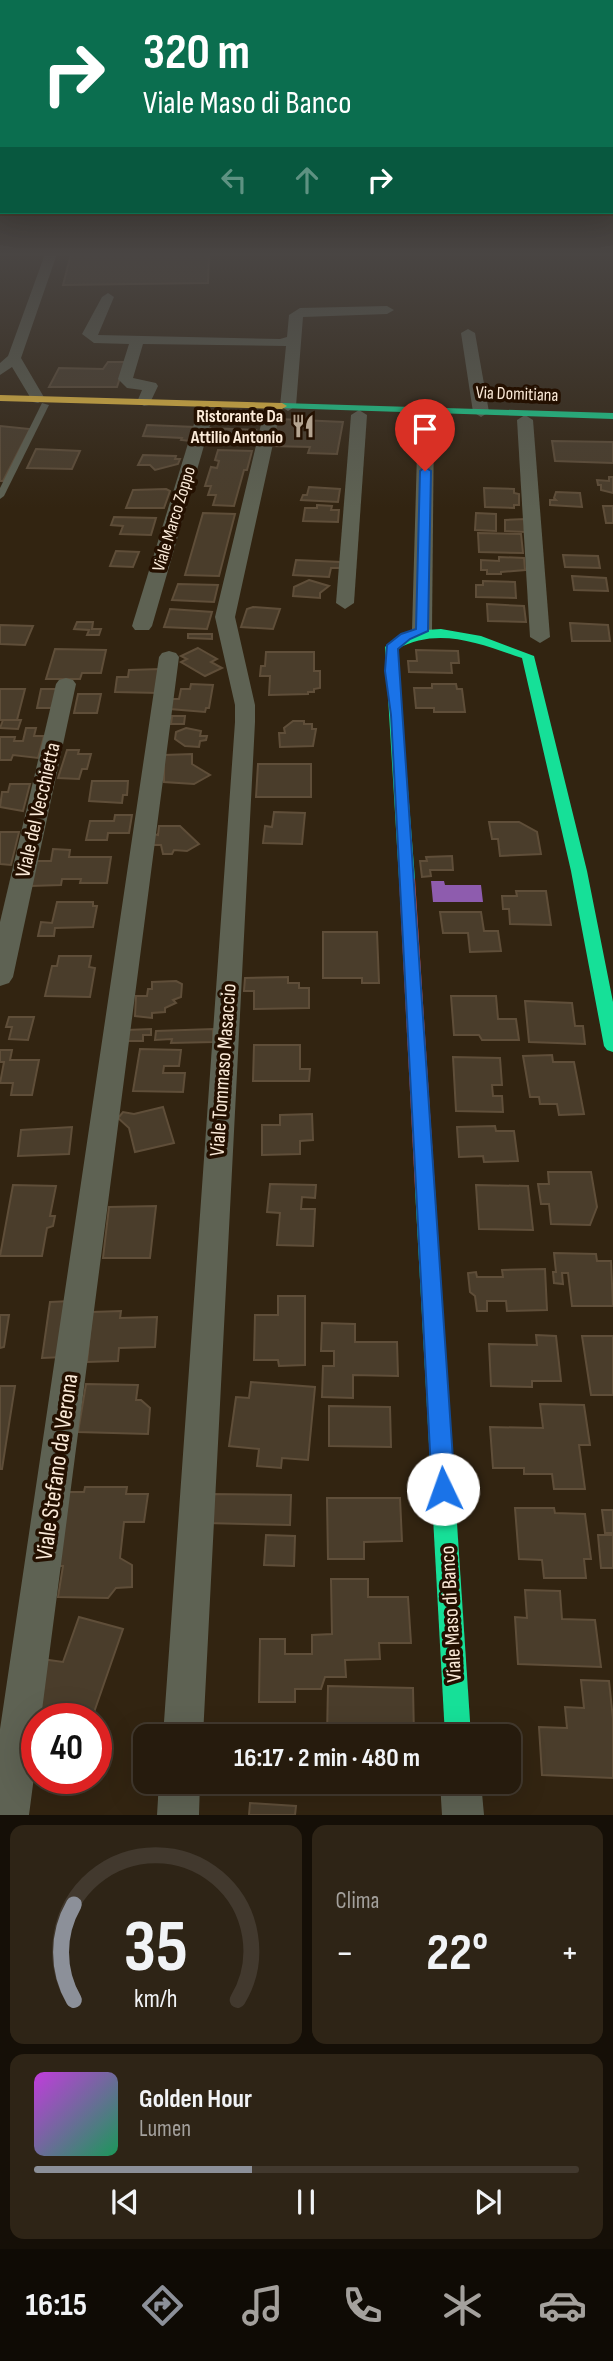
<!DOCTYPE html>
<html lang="it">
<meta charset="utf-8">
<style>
:root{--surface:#261b0d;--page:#2e2416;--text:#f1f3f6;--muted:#a4a19d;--line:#42392e;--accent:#8c9099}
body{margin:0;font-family:"Sofia Sans Condensed",sans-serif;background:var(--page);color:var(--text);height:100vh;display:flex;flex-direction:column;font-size:26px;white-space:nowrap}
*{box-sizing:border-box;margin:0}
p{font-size:23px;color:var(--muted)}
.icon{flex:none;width:38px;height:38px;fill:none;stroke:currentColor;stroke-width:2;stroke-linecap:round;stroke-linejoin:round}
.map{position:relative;height:1815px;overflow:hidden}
.side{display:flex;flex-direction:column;gap:10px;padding:10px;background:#150f07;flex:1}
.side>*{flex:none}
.top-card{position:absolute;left:0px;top:0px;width:614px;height:214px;box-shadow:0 7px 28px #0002,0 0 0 2px var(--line);background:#0b6e4f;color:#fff;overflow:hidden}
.speed{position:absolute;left:21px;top:1703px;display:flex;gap:14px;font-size:35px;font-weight:700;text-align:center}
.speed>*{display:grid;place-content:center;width:91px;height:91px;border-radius:50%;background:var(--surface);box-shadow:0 7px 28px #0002,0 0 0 2px var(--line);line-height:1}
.speed .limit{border:10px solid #d22;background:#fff;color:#111}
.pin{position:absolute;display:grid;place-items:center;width:60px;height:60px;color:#fff;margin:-72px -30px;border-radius:50% 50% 50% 0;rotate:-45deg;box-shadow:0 0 7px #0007}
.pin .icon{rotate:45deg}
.me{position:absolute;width:77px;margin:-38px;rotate:357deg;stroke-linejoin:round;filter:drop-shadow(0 0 5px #0008)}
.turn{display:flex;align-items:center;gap:24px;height:147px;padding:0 28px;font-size:32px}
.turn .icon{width:91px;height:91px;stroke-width:2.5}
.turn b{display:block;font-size:49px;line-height:60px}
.lanes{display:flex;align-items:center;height:66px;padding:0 28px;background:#0003;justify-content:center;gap:35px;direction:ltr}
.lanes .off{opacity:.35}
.big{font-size:52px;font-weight:700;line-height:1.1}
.side .widget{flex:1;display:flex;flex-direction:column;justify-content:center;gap:10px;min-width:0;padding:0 24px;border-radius:14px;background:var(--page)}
.side .dial{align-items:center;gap:0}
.dial svg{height:182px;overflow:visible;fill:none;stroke:var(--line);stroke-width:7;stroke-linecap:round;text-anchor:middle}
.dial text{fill:var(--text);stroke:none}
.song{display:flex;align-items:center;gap:21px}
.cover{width:84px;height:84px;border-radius:10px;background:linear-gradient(135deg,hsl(290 70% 55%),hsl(150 70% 35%))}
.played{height:7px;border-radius:4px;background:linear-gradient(90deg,var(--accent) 40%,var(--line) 40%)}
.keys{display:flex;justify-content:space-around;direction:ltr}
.heat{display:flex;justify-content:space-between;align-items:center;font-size:38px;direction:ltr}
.side .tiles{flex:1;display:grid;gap:10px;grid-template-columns:1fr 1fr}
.widget:last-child{grid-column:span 2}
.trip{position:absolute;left:133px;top:1724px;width:388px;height:70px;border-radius:14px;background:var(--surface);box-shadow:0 7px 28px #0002,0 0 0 2px var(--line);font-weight:700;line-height:70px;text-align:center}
.menu{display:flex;height:112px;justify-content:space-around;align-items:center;background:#0f0b05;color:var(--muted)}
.menu .icon{width:49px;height:49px}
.menu .current{color:var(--accent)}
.menu b{font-size:32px;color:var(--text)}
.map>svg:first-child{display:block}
</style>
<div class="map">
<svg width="613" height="1815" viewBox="0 0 613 1815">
<rect width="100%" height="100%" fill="#322411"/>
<path fill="#8e5cae" d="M431 881H444L445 885H481L483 902H433Z"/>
<g fill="#4a3d2b" stroke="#5f4e39" stroke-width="2">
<path d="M71 254H209L208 283 63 285Z"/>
<path d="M108 362H125L117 387H49L59 368 103 369Z"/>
<path d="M278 419 343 422 337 454 308 453 310 447 271 446Z"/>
<path d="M147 425 195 427 190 441 181 440 182 438 143 436Z"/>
<path d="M0 426 30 429 3 481H0Z"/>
<path d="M210 428 256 430 251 444 205 442Z"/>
<path d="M552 441 613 442V463L555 461Z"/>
<path d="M36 449 80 451 72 469 27 468Z"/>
<path d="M218 450 252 451 247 470H244L234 506 213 505 216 495H208L211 486H205L211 467 217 468 219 461 215 460Z"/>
<path d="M143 455 176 456 175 459H180L178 464 155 470 150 465H138Z"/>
<path d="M609 477H613V493L601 490V485H598L597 480 609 481Z"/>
<path d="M309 487 340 489 338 502 301 500 303 495H307Z"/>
<path d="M484 488 514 489V493L519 494V505H514V508L485 507Z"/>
<path d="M166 489 170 491 164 508H126L133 490Z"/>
<path d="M556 492 580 493 582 507 550 505V500H556L554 498Z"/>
<path d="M317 505 332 506 331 510H339L338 522 303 521 305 508H317Z"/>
<path d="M603 506H613V523H606Z"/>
<path d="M203 513 235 514 219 576 185 575Z"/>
<path d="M476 513 496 514V531L475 530Z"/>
<path d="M114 517 156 518 151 535 120 534 123 526 111 525Z"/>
<path d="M525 519V532L505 531V520Z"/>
<path d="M478 533 521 534 523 553 479 552Z"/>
<path d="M116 551 139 552 133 567 110 566Z"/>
<path d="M563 555 598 556 600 568 565 567Z"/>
<path d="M499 557 524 558 525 570 501 572V574H487V570H481V560L499 561Z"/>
<path d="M296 560 341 562V568H331L329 577 293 575Z"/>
<path d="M572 576 606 578 608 591 574 590Z"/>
<path d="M309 580 329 586 320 593V598L293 596 294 587Z"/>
<path d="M483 581 515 582 516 598 476 597V585H483Z"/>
<path d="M178 584 218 585 214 602 172 600Z"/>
<path d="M487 604 524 606 526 622 488 621Z"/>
<path d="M253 607 280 609 273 629 241 627 247 609Z"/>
<path d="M170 609 212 612 207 629 164 627Z"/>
<path d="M77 622H93L92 629H101L99 635H87L89 630 74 629Z"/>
<path d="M570 623 608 625 610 641H572Z"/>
<path d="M0 625 33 626 25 645 0 644Z"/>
<path d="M188 634H212V639L188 638Z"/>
<path d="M198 648 217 659 211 662 222 668 205 676 181 662 187 659 181 656Z"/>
<path d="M55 649 106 650 101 673H82L80 679H46Z"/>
<path d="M416 650 458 651 459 663H451L452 673 409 672 408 661H417Z"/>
<path d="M266 652H314V671H320V688L314 689V692H308V694L269 695 270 676H260L261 666H265Z"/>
<path d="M161 669 159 693 115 692 117 677H128L129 670Z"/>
<path d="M191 684 213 685 209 708H206L205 712 170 709 172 699H179L181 689H190Z"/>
<path d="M432 684H456L457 689H462L465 712H434V708H416L414 688H432Z"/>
<path d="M0 689H25L17 720H0Z"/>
<path d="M41 689H59L55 708H37Z"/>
<path d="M78 694H101L97 713H74Z"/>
<path d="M172 716H185L184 724H171Z"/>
<path d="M3 720H21L18 729 0 728Z"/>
<path d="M293 721H304V724H312V729H316L313 746 280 747 279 733H285L284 728Z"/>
<path d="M26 728H36L34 736H44L38 758 13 755 11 760H0V737H15L14 741H23Z"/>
<path d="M186 728 201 731 200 736H207L206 740 200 741 199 747 185 746 175 739 176 732Z"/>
<path d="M67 750H79L78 754H91L87 769H82L79 779 58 778Z"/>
<path d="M192 754V764L210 775 194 784 164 782V755Z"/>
<path d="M258 764H311V797H256Z"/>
<path d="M92 781H128L127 795H123L122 803 89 801Z"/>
<path d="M10 784H30L23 811 0 807 2 792H8Z"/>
<path d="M274 812 305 813 302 844 263 843 265 826 272 827Z"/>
<path d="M115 815H132L129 833H108L107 840H86L90 821H114Z"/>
<path d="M489 822H519L537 832 541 854 500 856 498 839H492Z"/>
<path d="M159 826H180L199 844 187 851 174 850 172 854H163L161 845H153V834L158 835Z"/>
<path d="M0 832H19L11 865 0 864Z"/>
<path d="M53 849 70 850 69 857H111L107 883H80L81 879H62L61 885 31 886 36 861H51Z"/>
<path d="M452 856 453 870H430L431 876 422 877 420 861H427L426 857Z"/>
<path d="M516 891H546L551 925 510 924 509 909H503L502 896H517Z"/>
<path d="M57 902H93V906H97L93 927 55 928 54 936H38L41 922 52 923Z"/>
<path d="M440 912H481L484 931H498L501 951 470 952 468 933H443Z"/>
<path d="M323 932H377L379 983H362V978H323Z"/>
<path d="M59 956H91L89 967 95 968 90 997 45 996 52 966H57Z"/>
<path d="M288 977V983H299V988H309V1008L254 1009V991H244L245 978Z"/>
<path d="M176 981 182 984 181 997 173 1000 176 1003 165 1008V1012L152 1013V1018L135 1016 136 996H147L148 989H152V982Z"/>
<path d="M451 996H496L498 1019H516L519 1040H482L479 1035H454Z"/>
<path d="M525 1001 572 1003 575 1026H583L585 1044 529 1042Z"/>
<path d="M9 1017H34L28 1040 9 1039 12 1027H6Z"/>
<path d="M151 1029V1035H143V1041H126L127 1030Z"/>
<path d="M213 1029V1042L171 1043 172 1039 155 1040 156 1031Z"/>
<path d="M254 1045H300V1069H310L309 1081H253Z"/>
<path d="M140 1049 181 1050 179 1066H164L163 1073H185L183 1092 133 1091Z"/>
<path d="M0 1050H12L10 1060H39L32 1095H11L13 1083H0L4 1062H0Z"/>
<path d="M552 1055 553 1062H574L584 1114 559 1115 557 1104H540L539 1097H530L523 1056Z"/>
<path d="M453 1057 500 1058 502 1085H492L493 1096H502L503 1112 456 1111Z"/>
<path d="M163 1107 174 1143 135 1152 129 1128 118 1118 123 1112 134 1114Z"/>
<path d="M312 1114 313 1140 300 1141V1154L262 1155V1125H280V1115Z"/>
<path d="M495 1126 496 1131H514L518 1161 484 1162 483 1156 459 1157 457 1127Z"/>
<path d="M72 1127 69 1154 18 1156 21 1130Z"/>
<path d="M548 1172H591L597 1207 590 1225 551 1224 549 1204H541L538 1184H549Z"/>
<path d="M270 1184 316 1185 315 1198 302 1197 301 1209H315L313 1246 277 1245 280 1213 267 1212Z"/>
<path d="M13 1185 56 1186 50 1216H55L53 1226 47 1228 42 1256H0Z"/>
<path d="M476 1185 528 1186 533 1230 479 1229Z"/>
<path d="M156 1206 150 1258H103L109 1207Z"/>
<path d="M554 1253 596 1254 597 1261H611L613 1306H572L568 1273H562L563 1284 554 1283 553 1272H556Z"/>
<path d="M545 1269 547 1310 507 1311 506 1301H487V1311H477L475 1296 470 1292 468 1273 476 1272 477 1277H503L502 1270Z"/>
<path d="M278 1296H305V1365L279 1366 278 1360H254L255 1315H278Z"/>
<path d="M71 1301 64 1357 42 1358 50 1302Z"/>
<path d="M121 1311 120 1318 157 1317 155 1347 119 1348 118 1361 87 1362 92 1312Z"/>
<path d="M0 1315H9L4 1347 0 1348Z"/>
<path d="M322 1323 355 1324V1342H397L398 1376 353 1375V1398L322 1397 323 1366H334V1351H321Z"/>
<path d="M536 1335 556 1336 561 1381H532V1387L491 1386 489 1344 537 1345Z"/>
<path d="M582 1336H613V1395H591Z"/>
<path d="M251 1382 315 1387 308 1460 282 1458 281 1468 257 1466 259 1449 229 1446 236 1397 249 1398Z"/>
<path d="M86 1384 138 1385 136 1400H141L150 1408 148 1434 78 1432Z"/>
<path d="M0 1386H15L2 1469H0Z"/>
<path d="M540 1404 584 1405 590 1445H579L585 1489H554L552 1474H524V1468H493L490 1427 543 1428Z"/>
<path d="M329 1406 390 1407 391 1447 329 1446Z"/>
<path d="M85 1487H127L126 1494H148L144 1522H124L120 1558 132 1565V1587L116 1588 108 1598 58 1597 63 1566H51L62 1492H84Z"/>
<path d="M208 1494 291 1495 290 1525 206 1523Z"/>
<path d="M327 1498H400L402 1541 364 1542V1559H328Z"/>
<path d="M515 1508H554L555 1513 585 1514 591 1559H584L586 1578H544L542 1560 519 1559Z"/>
<path d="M602 1510H613V1533H605Z"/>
<path d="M266 1535 295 1536 294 1566 264 1565Z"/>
<path d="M598 1535H613V1568H601Z"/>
<path d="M331 1579H368V1597H408L411 1643H379L380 1659 345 1660 346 1677H325L321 1689H295V1702H259L260 1639H285V1654H312V1635L332 1634Z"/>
<path d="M525 1590 560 1591 562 1619 595 1620 601 1667 518 1664 515 1617 527 1618Z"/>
<path d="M79 1617 123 1629 92 1718H66L49 1714 33 1718 41 1659 63 1662Z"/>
<path d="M581 1680 609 1681 613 1719V1778L542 1775 539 1727 567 1728 565 1707 584 1708Z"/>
<path d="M328 1686 413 1688 414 1736H327Z"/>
<path d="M250 1803 296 1806 295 1815H249Z"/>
</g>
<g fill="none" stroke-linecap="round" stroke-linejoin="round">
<path fill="#5e6253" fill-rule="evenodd" d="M42 403 49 405 4 496 0 499V488Z"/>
<g fill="#5e6253" fill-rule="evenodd">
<path d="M45 254H57L21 358 45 399 38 403 33 402 12 367 0 375V363L8 356Z"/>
<path d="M108 293 114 297 98 335 280 339 287 337 289 315 300 308 387 306 394 310 387 314 303 317 296 406 288 411 280 406 286 346 143 344 133 378 156 383 158 386 149 405 144 406 137 402 142 390 127 388 118 379 129 344 94 343 82 334 102 297Z"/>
<path d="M468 329 475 333 489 412 481 417 473 412 461 333Z"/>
<path d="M206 406 214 411 152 626 149 630H135L132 626 198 411Z"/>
<path d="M272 407 280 412 235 617 255 705V722L203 1736H163L235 722V705L215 617 264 412Z"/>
<path d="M359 410 367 415 354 603 345 609 336 603 351 415Z"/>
<path d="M426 412 434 417 432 631 422 637 412 631 418 417Z"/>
<path d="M525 415 533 420 550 637 540 643 530 637 517 420Z"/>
<path d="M169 651 176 653 179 657 41 1718H37V1754L29 1815H0V1729L159 657 162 653Z"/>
<path d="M66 678 73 680 76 684 13 977 9 983 0 986V922L56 684 59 680Z"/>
<path d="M159 1782H200L199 1815H157Z"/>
<path d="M440 1782H481L484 1815H442Z"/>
</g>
<g fill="#16e098" fill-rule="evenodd">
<path d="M282 403 613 413V419L279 408V404Z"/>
<path d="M441 629 481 636 534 656 587 871 613 1002V1052L607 1050 604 1046 571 871 522 658C480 644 439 626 397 649L415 879 407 884 399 879 385 647C400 633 421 630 441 629Z"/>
<path d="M425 1181 432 1184 435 1189 471 1736H445L415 1189 418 1184Z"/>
</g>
<path fill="#ffcf43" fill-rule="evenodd" d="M0 395 282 403 287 406 282 409 0 401Z"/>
<path fill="#f24e42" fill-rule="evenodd" d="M407 874 415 879 435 1189 432 1194 425 1197 418 1194 415 1189 399 879Z"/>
</g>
<linearGradient id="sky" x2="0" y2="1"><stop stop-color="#1c1409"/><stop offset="0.5" stop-color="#494543"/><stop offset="1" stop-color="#494543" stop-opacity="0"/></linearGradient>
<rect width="613" height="508" fill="url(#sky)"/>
<path fill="#1a73e8" stroke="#114b97" stroke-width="2" d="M425 467 431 471 428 631 410 639 398 649 455 1489 451 1497 443 1500 435 1497 432 1489 391 715 385 671 387 645 401 634 416 629 420 471Z"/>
<defs>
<g id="restaurant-bare" transform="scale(1.89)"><path d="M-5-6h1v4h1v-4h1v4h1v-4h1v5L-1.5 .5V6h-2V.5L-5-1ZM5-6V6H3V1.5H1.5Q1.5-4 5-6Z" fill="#b5a592" stroke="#241000" stroke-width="2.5" paint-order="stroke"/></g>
</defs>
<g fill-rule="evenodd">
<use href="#restaurant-bare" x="303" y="426"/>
</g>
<g text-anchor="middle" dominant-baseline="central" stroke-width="7" stroke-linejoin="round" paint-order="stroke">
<g font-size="18" fill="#fbead8" stroke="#241000">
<text transform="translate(517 394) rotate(2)">Via Domitiana</text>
<text transform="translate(174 519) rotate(-73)">Viale Marco Zoppo</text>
</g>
<g font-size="18" font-weight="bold" fill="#fbead8" stroke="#241000" text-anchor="end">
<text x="283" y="416">Ristorante Da<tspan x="283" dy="21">Attilio Antonio</tspan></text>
</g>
<g font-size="21" fill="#fbead8" stroke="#241000">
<text transform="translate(38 810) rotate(-77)">Viale del Vecchietta</text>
<text transform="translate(223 1070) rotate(-86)">Viale Tommaso Masaccio</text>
<text transform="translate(451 1614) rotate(-93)">Viale Maso di Banco</text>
</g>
<g font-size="24" fill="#fbead8" stroke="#241000">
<text transform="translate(57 1467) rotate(-82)">Viale Stefano da Verona</text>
</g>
</g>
</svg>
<div class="speed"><div class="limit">40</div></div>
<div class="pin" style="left:425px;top:471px;background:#d93025"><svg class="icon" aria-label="arrive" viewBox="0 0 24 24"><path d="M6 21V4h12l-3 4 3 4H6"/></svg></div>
<svg class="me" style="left:443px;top:1489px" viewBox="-20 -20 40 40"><circle r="19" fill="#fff"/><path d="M0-13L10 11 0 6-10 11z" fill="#1a73e8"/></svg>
<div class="trip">16:17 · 2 min · 480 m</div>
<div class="top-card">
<div class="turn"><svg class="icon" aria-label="right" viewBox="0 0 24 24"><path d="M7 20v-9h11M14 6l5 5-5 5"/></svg><div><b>320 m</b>Viale Maso di Banco</div></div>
<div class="lanes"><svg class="icon off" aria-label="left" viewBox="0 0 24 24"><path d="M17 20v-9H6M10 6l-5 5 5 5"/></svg><svg class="icon off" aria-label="ahead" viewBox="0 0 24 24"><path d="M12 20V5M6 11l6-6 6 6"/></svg><svg class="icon" aria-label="right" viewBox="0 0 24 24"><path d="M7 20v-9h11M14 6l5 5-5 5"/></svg></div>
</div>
</div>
<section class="side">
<div class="tiles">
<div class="widget dial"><svg viewBox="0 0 100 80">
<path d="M14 69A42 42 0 1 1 86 69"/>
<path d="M14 69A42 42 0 0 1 14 27" stroke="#8c9099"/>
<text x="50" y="56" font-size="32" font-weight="700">35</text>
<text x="50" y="72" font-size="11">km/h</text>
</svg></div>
<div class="widget"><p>Clima</p>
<div class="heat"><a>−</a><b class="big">22°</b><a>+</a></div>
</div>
<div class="widget">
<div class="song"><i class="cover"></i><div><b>Golden Hour</b><p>Lumen</p></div></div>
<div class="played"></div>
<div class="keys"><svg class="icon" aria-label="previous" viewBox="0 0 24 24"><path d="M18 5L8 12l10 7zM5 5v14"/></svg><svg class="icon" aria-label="pause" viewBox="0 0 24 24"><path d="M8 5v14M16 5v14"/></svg><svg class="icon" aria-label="next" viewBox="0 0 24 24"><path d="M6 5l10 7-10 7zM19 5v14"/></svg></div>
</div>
</div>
</section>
<nav class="menu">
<b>16:15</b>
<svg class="icon current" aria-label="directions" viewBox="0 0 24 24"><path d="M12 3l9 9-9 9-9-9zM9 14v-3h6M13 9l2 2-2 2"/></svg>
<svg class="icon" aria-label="music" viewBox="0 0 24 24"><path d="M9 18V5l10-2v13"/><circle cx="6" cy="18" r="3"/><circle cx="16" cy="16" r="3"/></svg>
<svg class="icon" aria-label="phone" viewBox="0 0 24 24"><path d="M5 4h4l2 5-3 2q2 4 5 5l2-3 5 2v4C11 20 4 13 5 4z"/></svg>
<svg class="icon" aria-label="climate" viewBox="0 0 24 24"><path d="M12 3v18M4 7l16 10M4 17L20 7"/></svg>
<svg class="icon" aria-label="car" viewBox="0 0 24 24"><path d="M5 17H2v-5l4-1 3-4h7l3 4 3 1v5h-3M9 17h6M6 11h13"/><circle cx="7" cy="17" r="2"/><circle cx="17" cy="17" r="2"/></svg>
</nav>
